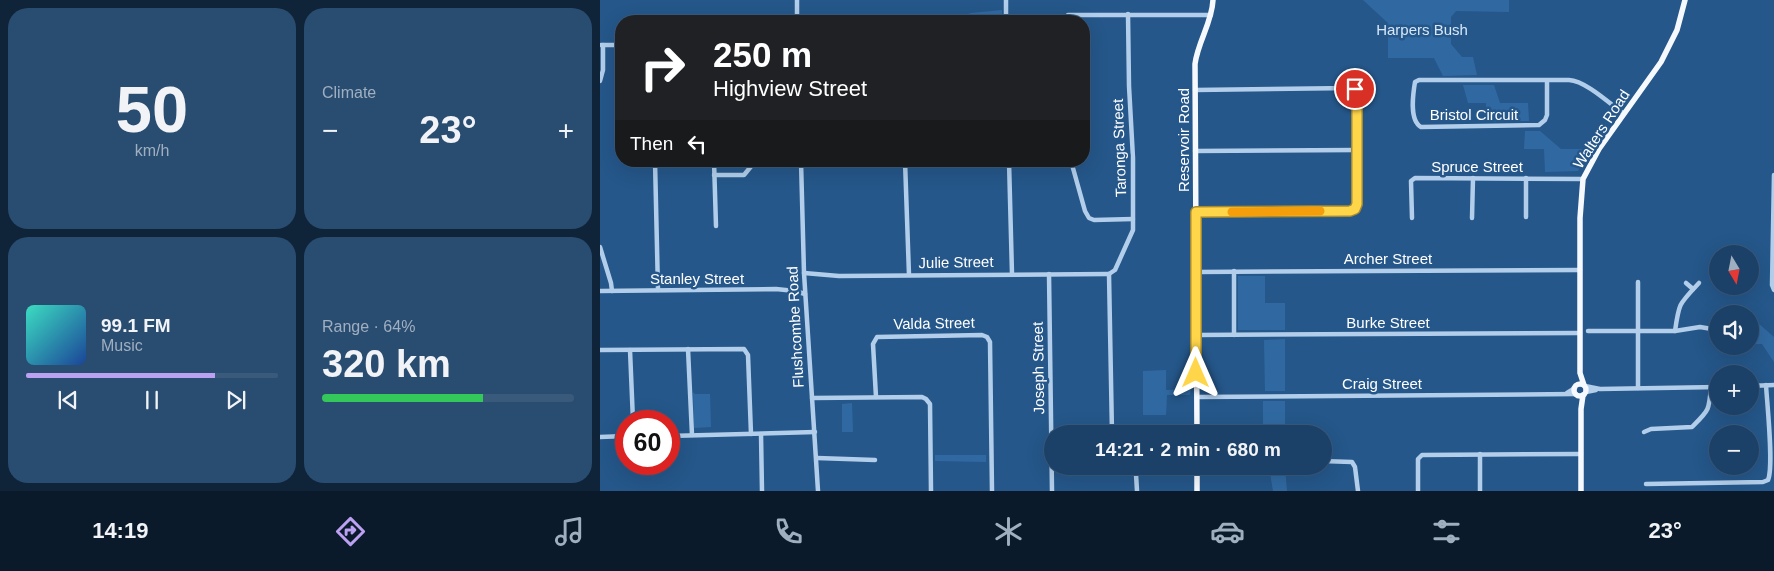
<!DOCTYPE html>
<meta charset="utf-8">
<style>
:root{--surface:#1c4168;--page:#294c71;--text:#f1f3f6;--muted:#a0afc0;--line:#3a5a7c;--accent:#bca0f2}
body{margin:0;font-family:Helvetica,sans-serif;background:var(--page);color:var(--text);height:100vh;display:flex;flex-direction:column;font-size:19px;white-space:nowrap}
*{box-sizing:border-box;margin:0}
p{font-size:16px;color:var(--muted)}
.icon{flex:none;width:28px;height:28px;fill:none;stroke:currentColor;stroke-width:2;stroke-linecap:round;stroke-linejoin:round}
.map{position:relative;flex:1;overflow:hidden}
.panel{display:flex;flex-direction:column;gap:8px;padding:8px;background:#0f2439;width:600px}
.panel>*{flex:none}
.hud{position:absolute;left:15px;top:15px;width:475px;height:152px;border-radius:20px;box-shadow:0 5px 20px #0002,0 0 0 1px var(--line);background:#202124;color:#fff;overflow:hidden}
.needle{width:32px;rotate:170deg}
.fabs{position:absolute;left:1109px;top:245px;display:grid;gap:10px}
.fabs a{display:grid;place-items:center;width:50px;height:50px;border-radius:50%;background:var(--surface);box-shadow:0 5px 20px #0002,0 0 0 1px var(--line);font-size:25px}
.speed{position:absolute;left:15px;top:410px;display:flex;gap:10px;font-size:25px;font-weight:700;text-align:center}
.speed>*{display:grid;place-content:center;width:65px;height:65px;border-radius:50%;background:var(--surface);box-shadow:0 5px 20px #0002,0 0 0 1px var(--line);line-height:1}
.speed .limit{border:8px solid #d22;background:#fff;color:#111}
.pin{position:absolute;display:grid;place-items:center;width:42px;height:42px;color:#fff;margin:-21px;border:2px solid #fff;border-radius:50%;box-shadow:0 1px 5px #0007}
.me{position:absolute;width:55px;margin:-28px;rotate:0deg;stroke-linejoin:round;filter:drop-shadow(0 0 4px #0008)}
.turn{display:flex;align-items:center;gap:18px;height:105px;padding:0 15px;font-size:22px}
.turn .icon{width:65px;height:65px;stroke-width:2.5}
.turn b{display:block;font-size:35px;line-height:42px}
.then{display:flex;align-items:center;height:48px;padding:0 15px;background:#0003;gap:10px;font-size:19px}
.big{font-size:38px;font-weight:700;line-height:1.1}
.panel .tile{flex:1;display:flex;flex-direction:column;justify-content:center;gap:8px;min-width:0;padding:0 18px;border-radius:20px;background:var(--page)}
.panel .dial{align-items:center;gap:0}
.dial b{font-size:65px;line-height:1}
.song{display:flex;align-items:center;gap:15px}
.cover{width:60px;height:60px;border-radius:8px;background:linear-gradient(135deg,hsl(170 70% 55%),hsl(220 70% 35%))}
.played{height:5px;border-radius:2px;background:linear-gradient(90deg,var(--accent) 75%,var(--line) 75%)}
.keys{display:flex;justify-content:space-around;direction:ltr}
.heat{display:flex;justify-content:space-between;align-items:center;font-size:28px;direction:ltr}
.charge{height:8px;border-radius:4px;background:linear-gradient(90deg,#34c759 64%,var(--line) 0)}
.panel .tiles{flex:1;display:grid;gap:8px;grid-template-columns:repeat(2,1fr)}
.trip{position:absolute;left:444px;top:425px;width:288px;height:50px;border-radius:25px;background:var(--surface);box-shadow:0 5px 20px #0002,0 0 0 1px var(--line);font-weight:700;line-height:50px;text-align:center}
.tab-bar{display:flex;height:80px;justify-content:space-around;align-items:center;background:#0b1a2a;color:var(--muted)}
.tab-bar .icon{width:35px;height:35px}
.tab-bar .selected{color:var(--accent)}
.tab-bar b{font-size:22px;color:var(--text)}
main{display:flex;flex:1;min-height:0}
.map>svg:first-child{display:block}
</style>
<main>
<section class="panel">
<div class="tiles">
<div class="tile dial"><b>50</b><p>km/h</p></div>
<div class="tile"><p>Climate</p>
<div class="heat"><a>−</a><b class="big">23°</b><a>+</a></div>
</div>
<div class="tile">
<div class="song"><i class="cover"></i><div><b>99.1 FM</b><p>Music</p></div></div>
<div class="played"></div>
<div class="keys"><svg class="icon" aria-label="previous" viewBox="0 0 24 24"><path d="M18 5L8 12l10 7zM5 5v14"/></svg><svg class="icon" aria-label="pause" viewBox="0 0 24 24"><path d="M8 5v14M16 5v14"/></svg><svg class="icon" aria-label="next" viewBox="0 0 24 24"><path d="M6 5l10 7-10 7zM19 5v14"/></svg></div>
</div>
<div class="tile"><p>Range · 64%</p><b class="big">320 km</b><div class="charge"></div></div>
</div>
</section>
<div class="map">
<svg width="1174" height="491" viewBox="0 0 1174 491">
<rect width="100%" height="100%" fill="#25578a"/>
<g fill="#3069a1">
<path d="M763 0H909V12L856 11 851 17V44L862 57H873L877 75 843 76 834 58H788V23Z"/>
<path d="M402 10V21H350V20L371 13Z"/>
<path d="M863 85H894L900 103H928L929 121 886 122V103H868Z"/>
<path d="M925 131H940L961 149H991L978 171 945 172 944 149H924Z"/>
<path d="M638 276H665V303H685V330H638Z"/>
<path d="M1150 316 1174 337V362L1162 344H1150Z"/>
<path d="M685 339V391H665L664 340Z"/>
<path d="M566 370V390L591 389 590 395H567L566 415H543V371Z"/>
<path d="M93 392 95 394H110L111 427 94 428Z"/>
<path d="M663 401H685V426H690L689 434H673V427H663Z"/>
<path d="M252 403 253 432H242V404Z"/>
<path d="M335 455H386V462L335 461Z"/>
<path d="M669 467H685L687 491H673Z"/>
</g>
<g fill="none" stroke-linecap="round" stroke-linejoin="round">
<g stroke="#b2ceea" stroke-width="4.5">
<path d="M406 0V21"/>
<path d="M197 21V0"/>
<path d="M468 21V15H611"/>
<path d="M1 45H21"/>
<path d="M947 80V115L945 120 939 125 821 127C809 120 813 94 815 82L819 80H969C986 81 1010 104 1024 114"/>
<path d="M0 81 3 70V45"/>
<path d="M595 90 752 88 756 93 757 98V204L755 209 750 211 596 212"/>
<path d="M595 151 757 150"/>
<path d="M55 161 58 290"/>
<path d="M114 161 116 226"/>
<path d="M201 161 204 273 218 491"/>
<path d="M305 161 309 275"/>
<path d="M409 161 412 274"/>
<path d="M471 161 485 211 489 218 494 220 533 219"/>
<path d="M114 175H144L153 164"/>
<path d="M1174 175 1172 285 1174 290"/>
<path d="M926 178V217"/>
<path d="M812 218 811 181 815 178 983 179"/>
<path d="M872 218 873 178"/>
<path d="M0 247 11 283 12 291"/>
<path d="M634 271V335"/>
<path d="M596 272 980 270"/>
<path d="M204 273 239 276 509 274"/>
<path d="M449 274 452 491"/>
<path d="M509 274 515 270 533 230V158L529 86 528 14"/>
<path d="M509 274 512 434"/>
<path d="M1038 282V388"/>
<path d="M1086 283 1093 289"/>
<path d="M0 291 176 289 195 291 205 294"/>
<path d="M988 331H1075L1100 327 1118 330"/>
<path d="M1075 331C1079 303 1079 304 1099 283"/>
<path d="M596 335 980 333"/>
<path d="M88 349 92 435"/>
<path d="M0 350 144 349 148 355 151 434"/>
<path d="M30 350 33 421"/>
<path d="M985 386 1000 389 1118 387"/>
<path d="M1150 386 1174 385"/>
<path d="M986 392 996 390"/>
<path d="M967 393 975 388"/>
<path d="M276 397 273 344 277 337 382 335 387 337 390 342 392 491"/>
<path d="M597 397 976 394"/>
<path d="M212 398 322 397 326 399 330 404 331 491"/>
<path d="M1044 432 1051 429 1092 427C1109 410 1109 411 1111 387"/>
<path d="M161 434 162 491"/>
<path d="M69 436 215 432"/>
<path d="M0 437 26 436"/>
<path d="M880 454V491"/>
<path d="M217 458 275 460"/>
<path d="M722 461 752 462 755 467 758 491"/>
<path d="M532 466 536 474 537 491"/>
<path d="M1046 484 1163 482 1168 480C1174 467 1167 403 1166 385"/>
<path d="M818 491V459L822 455 981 454"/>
</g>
<g stroke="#f6f9fe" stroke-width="5.5">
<circle cx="980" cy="390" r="6"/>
<path d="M984 385 980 373V218L983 179 999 149 1061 62 1077 30 1085 0"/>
<path d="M597 434 595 64C598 41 612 23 613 0"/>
<path d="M597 466V491"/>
<path d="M981 491V409L983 395"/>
</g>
</g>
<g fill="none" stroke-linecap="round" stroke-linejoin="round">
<g stroke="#a68a30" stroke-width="12">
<path id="route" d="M596 373V212L750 211 755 209 757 204V98L755 89"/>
</g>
<use href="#route" stroke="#ffd54a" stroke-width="9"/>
<path stroke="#f59e0b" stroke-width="9" d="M632 212 720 211"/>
</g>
<g text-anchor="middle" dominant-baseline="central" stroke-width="5" stroke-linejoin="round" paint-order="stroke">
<g font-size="15" fill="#d7e7f7" stroke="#25578a">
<text x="822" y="29">Harpers Bush</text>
</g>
<g font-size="15" fill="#fff" stroke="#25578a">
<text x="874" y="114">Bristol Circuit</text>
<text transform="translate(1001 129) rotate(-57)">Walters Road</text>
<text transform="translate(583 140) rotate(-90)">Reservoir Road</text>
<text transform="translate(519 148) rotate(-92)">Taronga Street</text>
<text x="877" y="166">Spruce Street</text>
<text x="788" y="258">Archer Street</text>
<text transform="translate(356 262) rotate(-1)">Julie Street</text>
<text x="97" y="278">Stanley Street</text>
<text x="788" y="322">Burke Street</text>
<text transform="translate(334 323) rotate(-1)">Valda Street</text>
<text transform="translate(195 327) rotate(-93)">Flushcombe Road</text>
<text transform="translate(438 368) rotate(-91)">Joseph Street</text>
<text x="782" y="383">Craig Street</text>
</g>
</g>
</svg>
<div class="fabs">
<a><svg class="needle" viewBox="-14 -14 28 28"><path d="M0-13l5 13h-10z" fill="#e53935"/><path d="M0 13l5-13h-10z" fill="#a0afc0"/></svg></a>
<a><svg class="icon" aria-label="sound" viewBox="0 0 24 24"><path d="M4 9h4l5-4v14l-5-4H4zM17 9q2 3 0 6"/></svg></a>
<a>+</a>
<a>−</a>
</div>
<div class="speed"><div class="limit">60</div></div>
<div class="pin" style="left:755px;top:89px;background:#d93025"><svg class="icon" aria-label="arrive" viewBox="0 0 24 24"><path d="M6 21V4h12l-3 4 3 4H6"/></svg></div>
<svg class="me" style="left:596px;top:373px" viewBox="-20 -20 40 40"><path d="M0-17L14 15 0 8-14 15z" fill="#ffd54a" stroke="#fff" stroke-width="4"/></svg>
<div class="trip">14:21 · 2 min · 680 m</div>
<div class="hud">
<div class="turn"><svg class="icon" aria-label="right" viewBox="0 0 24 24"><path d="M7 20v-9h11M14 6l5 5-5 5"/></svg><div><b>250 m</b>Highview Street</div></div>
<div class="then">Then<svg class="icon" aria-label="left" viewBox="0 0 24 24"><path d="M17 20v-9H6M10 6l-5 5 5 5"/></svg></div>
</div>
</div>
</main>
<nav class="tab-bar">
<b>14:19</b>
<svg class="icon selected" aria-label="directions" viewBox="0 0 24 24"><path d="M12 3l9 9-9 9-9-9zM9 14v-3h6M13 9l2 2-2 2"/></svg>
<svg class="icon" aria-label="music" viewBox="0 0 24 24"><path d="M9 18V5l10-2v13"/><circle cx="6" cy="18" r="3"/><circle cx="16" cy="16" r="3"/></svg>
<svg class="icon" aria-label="phone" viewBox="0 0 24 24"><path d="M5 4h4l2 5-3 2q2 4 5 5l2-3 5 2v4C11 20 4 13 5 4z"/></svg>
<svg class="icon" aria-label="climate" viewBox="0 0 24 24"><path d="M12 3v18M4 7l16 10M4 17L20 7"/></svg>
<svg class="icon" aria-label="car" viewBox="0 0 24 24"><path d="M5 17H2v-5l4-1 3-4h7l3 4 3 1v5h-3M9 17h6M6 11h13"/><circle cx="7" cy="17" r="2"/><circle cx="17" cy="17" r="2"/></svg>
<svg class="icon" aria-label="filters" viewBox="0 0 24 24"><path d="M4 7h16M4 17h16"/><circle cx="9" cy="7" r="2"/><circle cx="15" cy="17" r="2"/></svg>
<b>23°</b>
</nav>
